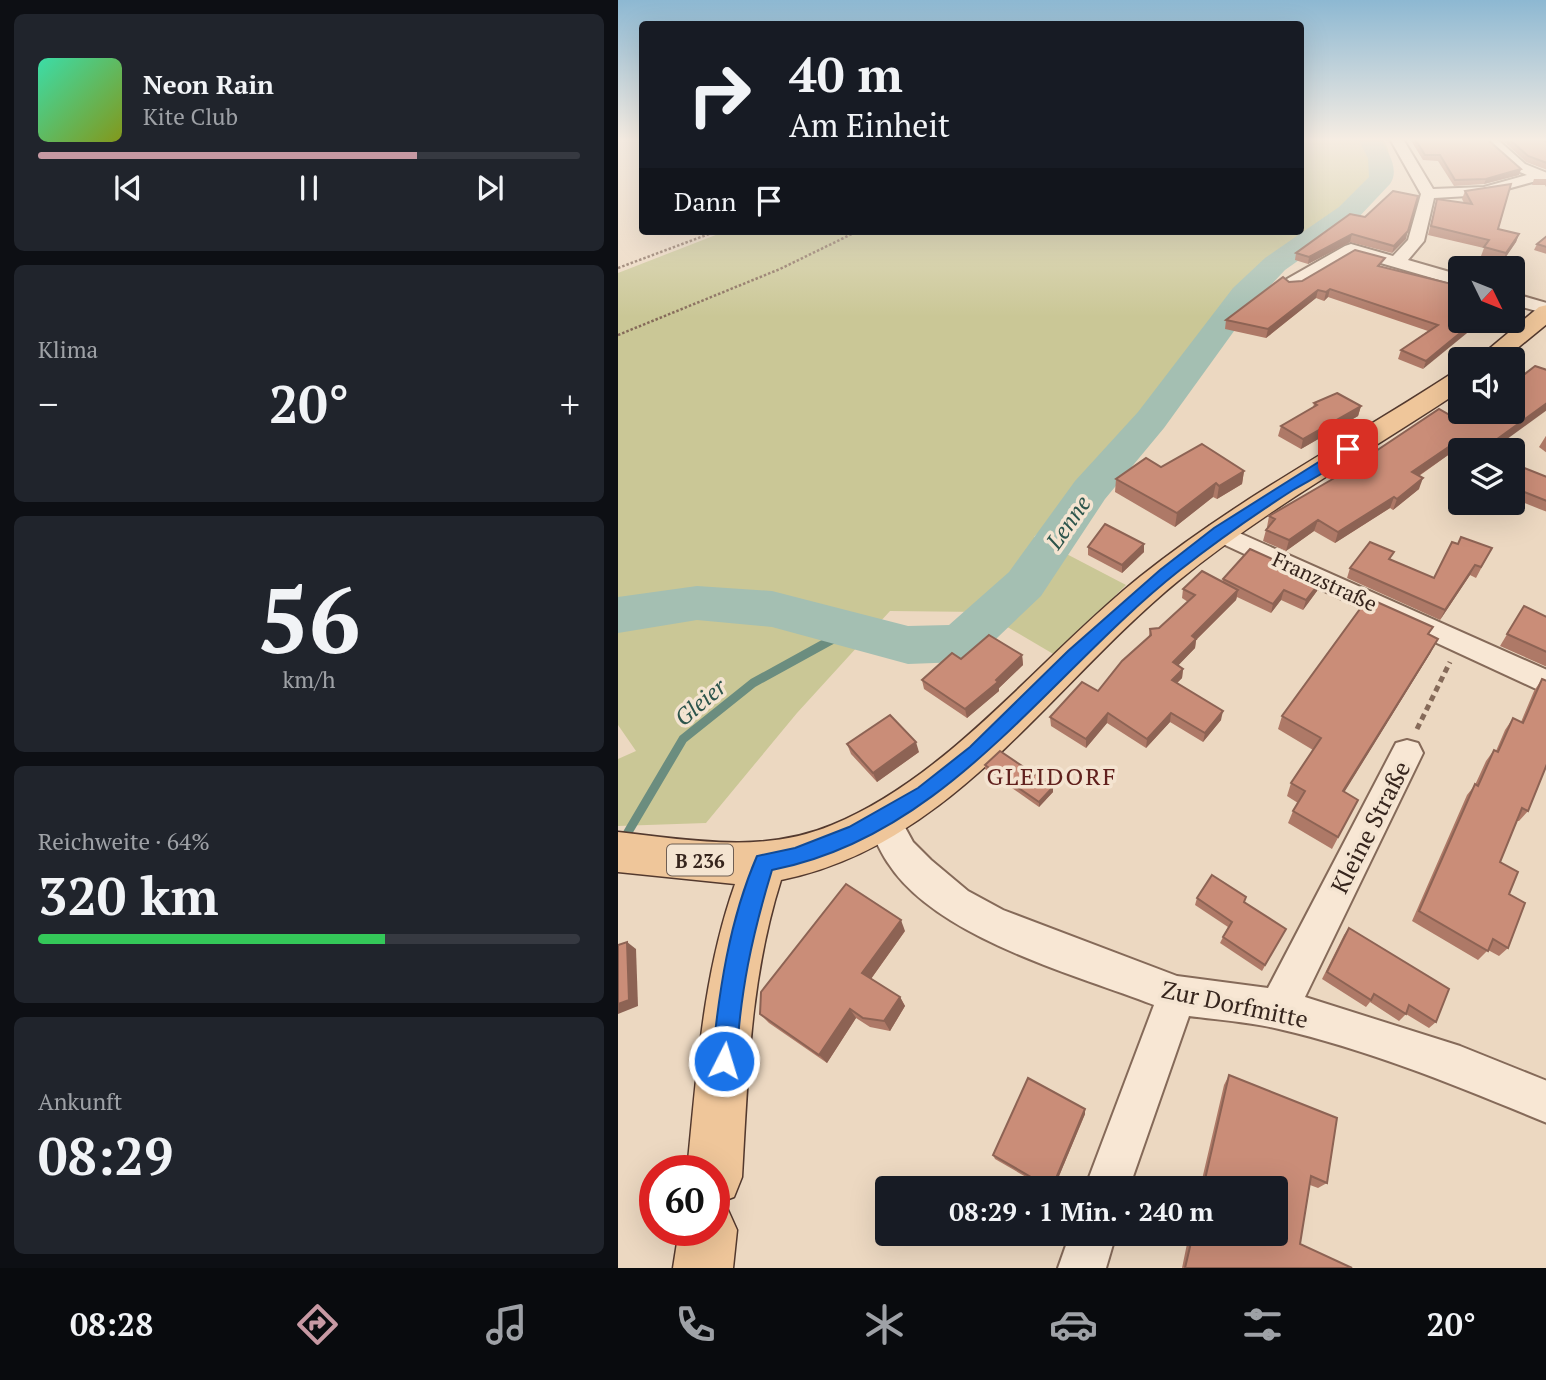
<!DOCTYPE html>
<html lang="de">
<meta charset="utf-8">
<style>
:root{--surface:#171b24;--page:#20242c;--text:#f1f3f6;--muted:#9ea1a6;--line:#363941;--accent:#c799a3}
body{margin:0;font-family:"PT Serif",serif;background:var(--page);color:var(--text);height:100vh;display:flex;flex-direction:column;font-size:26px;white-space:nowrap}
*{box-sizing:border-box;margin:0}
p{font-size:23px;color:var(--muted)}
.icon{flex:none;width:38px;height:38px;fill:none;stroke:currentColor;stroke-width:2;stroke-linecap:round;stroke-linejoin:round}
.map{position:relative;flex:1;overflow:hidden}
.sheet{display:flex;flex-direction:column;gap:14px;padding:14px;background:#0d0f14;width:618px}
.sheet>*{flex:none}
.top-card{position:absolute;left:21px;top:21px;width:665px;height:214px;border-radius:7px;box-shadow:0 7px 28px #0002;background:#171b24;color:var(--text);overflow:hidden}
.needle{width:46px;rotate:133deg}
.buttons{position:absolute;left:830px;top:256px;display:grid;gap:14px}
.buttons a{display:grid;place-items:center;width:77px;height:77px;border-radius:7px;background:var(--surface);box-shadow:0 7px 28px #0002;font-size:35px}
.speed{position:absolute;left:21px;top:1155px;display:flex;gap:14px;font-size:35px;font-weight:700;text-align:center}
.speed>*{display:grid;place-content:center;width:91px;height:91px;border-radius:50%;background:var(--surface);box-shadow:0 7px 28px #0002;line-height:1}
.speed .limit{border:10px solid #d22;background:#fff;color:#111}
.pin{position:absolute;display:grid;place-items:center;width:60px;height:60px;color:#fff;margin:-30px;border-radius:14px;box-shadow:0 4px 10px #0006}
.me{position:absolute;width:77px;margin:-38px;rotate:5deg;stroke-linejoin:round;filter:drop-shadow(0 0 5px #0008)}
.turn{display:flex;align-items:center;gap:24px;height:147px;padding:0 35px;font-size:32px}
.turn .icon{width:91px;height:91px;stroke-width:2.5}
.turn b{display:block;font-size:49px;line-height:60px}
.then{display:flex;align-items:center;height:66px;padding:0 35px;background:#0003;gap:14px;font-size:26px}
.big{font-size:52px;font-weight:600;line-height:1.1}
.sheet .tile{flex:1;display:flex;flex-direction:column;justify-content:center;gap:10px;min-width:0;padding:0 24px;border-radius:10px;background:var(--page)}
.sheet .dial{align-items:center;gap:0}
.dial b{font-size:91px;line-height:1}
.song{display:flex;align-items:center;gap:21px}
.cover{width:84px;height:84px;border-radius:10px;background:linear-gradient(135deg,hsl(160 70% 55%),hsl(70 70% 35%))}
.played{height:7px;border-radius:4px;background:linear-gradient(90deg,var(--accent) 70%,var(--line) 70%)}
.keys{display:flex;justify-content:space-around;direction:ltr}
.heat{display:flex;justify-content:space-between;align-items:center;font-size:38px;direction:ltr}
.charge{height:10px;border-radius:5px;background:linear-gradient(90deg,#34c759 64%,var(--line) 0)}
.trip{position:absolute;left:257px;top:1176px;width:413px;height:70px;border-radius:7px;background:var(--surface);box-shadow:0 7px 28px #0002;font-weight:600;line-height:70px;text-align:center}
.dock{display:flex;height:112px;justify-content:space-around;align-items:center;background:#090b0e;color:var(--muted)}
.dock .icon{width:49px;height:49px}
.dock .on{color:var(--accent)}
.dock b{font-size:32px;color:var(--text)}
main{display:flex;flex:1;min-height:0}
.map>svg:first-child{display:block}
</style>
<main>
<section class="sheet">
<div class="tile">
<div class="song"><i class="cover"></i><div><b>Neon Rain</b><p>Kite Club</p></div></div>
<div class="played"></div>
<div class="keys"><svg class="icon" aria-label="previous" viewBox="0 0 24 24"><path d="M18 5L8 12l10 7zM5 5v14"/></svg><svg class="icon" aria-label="pause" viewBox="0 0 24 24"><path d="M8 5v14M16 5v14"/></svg><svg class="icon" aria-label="next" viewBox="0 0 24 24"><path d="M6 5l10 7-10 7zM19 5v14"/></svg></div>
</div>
<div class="tile"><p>Klima</p>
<div class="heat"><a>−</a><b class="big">20°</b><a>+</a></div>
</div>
<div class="tile dial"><b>56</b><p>km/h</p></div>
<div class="tile"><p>Reichweite · 64%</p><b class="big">320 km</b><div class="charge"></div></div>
<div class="tile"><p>Ankunft</p><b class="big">08:29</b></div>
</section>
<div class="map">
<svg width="929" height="1268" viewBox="0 0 929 1268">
<rect width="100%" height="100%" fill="#ecd8c1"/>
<path fill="#cac796" d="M683 139H765L770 149 772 180 749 200 640 267 577 342 539 408 416 537 508 585 437 655 364 612 272 611 179 713 88 823 0 826V759L18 751 0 725V273L108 231H682Z"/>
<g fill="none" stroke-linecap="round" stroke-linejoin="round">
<path stroke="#6b8d7f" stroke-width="7" d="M213 641 231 628"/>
<path stroke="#6b8d7f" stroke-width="9" d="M0 849 65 739 135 683 215 639"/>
<path fill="#a4bfb2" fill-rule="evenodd" d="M740 139H763C770 152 782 170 772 184L739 219 667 270 637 302 546 428 487 499 423 596 360 656 343 662 290 664 154 627 79 620 0 633V597L79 586 154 591 290 626 331 625 391 572 457 481 520 412 615 288 647 258 721 207 751 177 750 158Z"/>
<g stroke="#856a59" stroke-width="4">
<g id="minor">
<path d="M772 139H785L815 189 866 187 909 175 897 170 865 139H879L907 164 929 173V182L922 180 867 195 816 198 806 241 790 260 842 275V286L735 255 681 287H669L666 283 669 279 727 246 733 244 775 256 790 240 803 194Z"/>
<path d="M894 293 929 303V314L894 304Z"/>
<path d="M601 524 929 670V694L592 538 589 532 592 526Z"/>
<path d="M789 740 800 743 805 753 687 997 842 1046 929 1081V1123C842 1087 752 1050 661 1029 632 1022 601 1020 571 1016L511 1188H467L536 1005C456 974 318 938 270 863 261 850 255 834 248 820L253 809 265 805 277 809 295 842 313 860 350 891 385 910 559 976 650 988 778 743Z"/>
<path d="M452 1234H498L488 1268H440Z"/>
</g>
</g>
<g stroke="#53392e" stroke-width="3">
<g id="major">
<path d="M918 139H929V146Z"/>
<path d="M929 305V324L886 359H859L921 307Z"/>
<path d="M842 371V391C748 454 648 509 560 581 433 685 334 846 163 880 132 978 130 1075 124 1177L116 1197 97 1204 110 1210 119 1230 115 1268H55L61 1230H96V1171H69C79 1074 84 977 117 884L0 872V832C72 840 145 854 214 825 333 776 423 656 523 576 619 499 730 441 833 374Z"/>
</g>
</g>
<g stroke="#856a59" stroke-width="2.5" stroke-dasharray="2.5 2" stroke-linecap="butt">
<path d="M0 268 99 231"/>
<path d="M0 335 162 269 240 231"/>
</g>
<path stroke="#856a59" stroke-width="5" stroke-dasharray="6 4.5" stroke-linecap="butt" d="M799 729 832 662"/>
<use href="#minor" fill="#f8e7d4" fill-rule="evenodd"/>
<use href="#major" fill="#efc69a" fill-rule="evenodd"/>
</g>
<g fill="#ae7967">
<path d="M792 139H869L903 169 901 175 866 184 836 186 820 161 805 160Z"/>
<path d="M883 139H922L929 142V170L908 162Z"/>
<path d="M916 179H929V189L927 185H914Z"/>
<path d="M847 191 880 229 901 234 898 242 885 261 863 256 866 248 810 235 819 199 846 203 844 199Z"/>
<path d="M732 214 788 239 774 253 732 242 690 264 677 260 678 253Z"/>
<path d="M929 236V254L916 250 919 244Z"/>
<path d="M765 266 764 267 842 286 805 369 780 359 783 350 810 331 710 297 706 301 698 298 648 338 607 329 608 320 671 282 684 281Z"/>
<path d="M696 403 743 406 740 416 683 449 660 436 663 426 695 408Z"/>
<path d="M821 409 874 450H842V457L833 453 801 476V489L775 510 772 508 717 543 696 531 668 551 645 541 648 530 650 527H649L651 516 725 473Z"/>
<path d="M929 434V453L921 447Z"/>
<path d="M543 467 626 471 624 484 599 499 595 497 557 527 497 492 498 479Z"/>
<path d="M929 477V512L894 498V481Z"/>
<path d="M526 544V552L504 573 470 555V547Z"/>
<path d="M840 544 874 548 858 578 852 575 822 620 729 578 732 568 773 560 816 578Z"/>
<path d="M605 579 699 591 685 610 663 600 653 613 619 597 618 600 578 640 577 648 560 665 565 669 564 678 559 683 603 720 585 742 552 722 528 748 489 723 468 748 433 726 432 717 480 691 531 636 532 629 541 628 570 602 564 598 565 589 604 582Z"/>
<path d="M906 606 929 617V667L882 646Z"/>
<path d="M815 627 811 634 813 652 726 792 740 800 714 849 670 823 675 811 680 803 669 796 673 783 695 750 660 729 664 716Z"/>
<path d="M404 655 405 665 381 688V691L349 718 306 689 304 680 343 659Z"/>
<path d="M924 679 910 811 901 821H899L882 862 891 894 890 948 881 956 870 950 860 960 794 921 849 795 857 785 868 761 876 750 878 751 887 730 895 718 903 722 916 691Z"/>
<path d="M229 744 301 752 259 782 233 754Z"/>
<path d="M367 765 435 787V792L421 807 367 769Z"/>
<path d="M579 898 626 902 668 929 644 971 602 943 610 927 577 905Z"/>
<path d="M731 928 818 1022 811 1028 788 1014 781 1021 752 1002 748 1007 704 979 726 935Z"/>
<path d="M287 931 253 979 282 997 287 1006 272 1031 252 1027 238 1018 209 1063 151 1023 142 1014Z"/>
<path d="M611 1075 709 1183 700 1188 692 1185 682 1244 734 1268H564L571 1234H658V1188H582L606 1085Z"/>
<path d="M467 1109V1114L436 1188H427L377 1159 375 1155Z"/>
</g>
<g fill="#8d6354">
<path d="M903 169 901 175 866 184 868 179Z"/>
<path d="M790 231 788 239 774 253 776 246Z"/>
<path d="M734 234 732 242 690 264 691 257Z"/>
<path d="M901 234 898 242 885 261 888 253Z"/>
<path d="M712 289 710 297 706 301 708 292Z"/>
<path d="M700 290 698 298 648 338 650 329Z"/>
<path d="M858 320H865L805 369 808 361Z"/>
<path d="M929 403V410L874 450H864Z"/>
<path d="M743 406 740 416 683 449 685 439Z"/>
<path d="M838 442 833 453 790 483 794 472Z"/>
<path d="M626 471 624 484 599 499 601 486Z"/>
<path d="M805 478 801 489 775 510 779 499Z"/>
<path d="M598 483 595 497 557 527 559 513Z"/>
<path d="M776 497 772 508 717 543 720 532Z"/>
<path d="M700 520 696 531 668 551 671 540Z"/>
<path d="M526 544V552L504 573V565Z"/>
<path d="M857 565 852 575 822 620 827 610Z"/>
<path d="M703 581 699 591 685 610 688 600Z"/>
<path d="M620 590 618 600 578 640 577 648 554 672 555 662 574 636Z"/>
<path d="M666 590 663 600 653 613 655 604Z"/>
<path d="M820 639 813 652 719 804 725 791Z"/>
<path d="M404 655 405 665 381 688V691L349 718 347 709Z"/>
<path d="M565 669 564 678 552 690 554 680Z"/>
<path d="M605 711 603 720 585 742 587 733Z"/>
<path d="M490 713 489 723 468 748V739Z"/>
<path d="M553 713 552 722 528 748 529 739Z"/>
<path d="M298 742 301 752 259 782 255 773Z"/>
<path d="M435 787V792L421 807V802Z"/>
<path d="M283 920 287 931 250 983 244 973Z"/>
<path d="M9 942 18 949 20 1006 0 1014V1004Z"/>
<path d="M282 997 287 1006 272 1031 266 1021Z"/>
<path d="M232 1009 238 1018 209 1063 201 1055Z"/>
<path d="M467 1109V1114L436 1188H434Z"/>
</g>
<g fill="#ca8d78" stroke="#8d6354" stroke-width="2">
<path d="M797 139H869L903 169 868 179 837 180 822 155H807Z"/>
<path d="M891 139H922L929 142V163L910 156Z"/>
<path d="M893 184 880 229 901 234 888 253 866 247 871 240 813 226 819 199 854 204 847 191Z"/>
<path d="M775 191 800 196 790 231 776 246 734 234 691 257 678 253 732 214 747 217Z"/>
<path d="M929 236V247L919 244Z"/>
<path d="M737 250 767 258 760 266 842 286V320H858L808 361 783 350 820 325 712 289 708 292 700 290 650 329 608 320 665 277 671 282 684 281Z"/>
<path d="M917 366 929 370V403L864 450H853L838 442 794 472 805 478 779 499 776 497 720 532 700 520 671 540 648 530 657 519 651 516 725 473 821 409 830 414 842 406V411H894V384Z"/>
<path d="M719 393 743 406 685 439 663 426 699 405 696 403Z"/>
<path d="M584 444 626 471 601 486 598 483 559 513 498 479 528 458 543 467Z"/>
<path d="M904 467 929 477V501L894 487V481Z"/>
<path d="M487 524 526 544 504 565 470 547Z"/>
<path d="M843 537 874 548 863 567 857 565 827 610 732 568 752 542 776 552 771 559 816 578 834 542 840 544Z"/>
<path d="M632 549 703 581 688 600 666 590 655 604 605 579Z"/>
<path d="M584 571 620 590 574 636 578 639 555 662 565 669 554 680 605 711 587 733 553 713 529 739 490 713 468 739 432 717 464 682 480 691 504 661 533 635 532 629 541 628 577 595 565 589Z"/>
<path d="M750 598 815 627 810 634 820 639 725 791 740 800 720 837 675 811 687 791 673 783 703 738 664 716Z"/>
<path d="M906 606 929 617V652L889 634Z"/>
<path d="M371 635 404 655 378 680 380 682 347 709 304 680 334 653 343 659Z"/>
<path d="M924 679 929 681V764L910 811 904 808 882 862 900 872 891 894 907 903 890 948 875 939 870 951 801 911 857 784 860 786 876 750 880 752 895 718 905 723Z"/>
<path d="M272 715 298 742 255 773 229 744Z"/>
<path d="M382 751 435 787 421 802 367 765Z"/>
<path d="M594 875 628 897 626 902 668 929 647 965 605 937 614 922 579 898Z"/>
<path d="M228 884 283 920 244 973 282 997 266 1021 245 1018 232 1009 201 1055 142 1014 143 992Z"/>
<path d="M731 928 831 989 818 1022 791 1005 788 1014 756 994 753 1000 709 972Z"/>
<path d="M9 942 11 1000 0 1004V945Z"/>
<path d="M611 1075 719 1118 709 1183 693 1176 682 1244 734 1268H567L575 1234H658V1188H585Z"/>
<path d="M410 1078 467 1109 434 1188H432L375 1155Z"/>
</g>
<linearGradient id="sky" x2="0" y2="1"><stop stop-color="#8db8d2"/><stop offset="0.44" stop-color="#f6ede3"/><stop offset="1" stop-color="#f6ede3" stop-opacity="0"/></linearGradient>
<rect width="929" height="317" fill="url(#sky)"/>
<path fill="#1a73e8" stroke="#114b97" stroke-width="2" d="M726 446 737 449C721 466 695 478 675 490 636 515 599 541 562 570 430 674 330 836 154 870 133 939 123 989 118 1061L114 1069 106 1072 98 1069 94 1061C101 991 111 921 139 856L177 848 231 827 300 788 352 747 450 651 542 570 596 528Z"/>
<g text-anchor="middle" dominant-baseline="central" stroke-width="7" stroke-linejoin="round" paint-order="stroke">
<rect fill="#f4e4d1" stroke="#6f5e53" stroke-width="2" x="49" y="844.5" width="66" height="31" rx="5"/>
<g font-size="19" font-weight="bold" fill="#36251d">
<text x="82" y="860">B 236</text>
</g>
<g font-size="21" fill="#36251d" stroke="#f4e4d1">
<text transform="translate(707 581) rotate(25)">Franzstraße</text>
</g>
<g font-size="23" font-style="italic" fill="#2d554c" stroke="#f4e4d1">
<text transform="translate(450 522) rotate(-55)">Lenne</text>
<text transform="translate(82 702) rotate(-40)">Gleier</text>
</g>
<g font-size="24" letter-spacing="2" fill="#61211e" stroke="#f4e4d1">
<text x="434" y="776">GLEIDORF</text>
</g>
<g font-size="24" fill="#36251d" stroke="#f4e4d1">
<text transform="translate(752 827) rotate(-63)">Kleine Straße</text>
<text transform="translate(617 1004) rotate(12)">Zur Dorfmitte</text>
</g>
</g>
</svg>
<div class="buttons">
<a><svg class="needle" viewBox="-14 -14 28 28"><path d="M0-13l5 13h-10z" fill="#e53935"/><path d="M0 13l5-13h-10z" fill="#9ea1a6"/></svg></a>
<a><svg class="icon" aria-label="sound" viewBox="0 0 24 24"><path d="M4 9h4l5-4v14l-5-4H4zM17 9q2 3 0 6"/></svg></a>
<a><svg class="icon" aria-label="layers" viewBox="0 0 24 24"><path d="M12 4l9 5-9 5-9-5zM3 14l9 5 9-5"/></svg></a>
</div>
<div class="speed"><div class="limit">60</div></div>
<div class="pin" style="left:730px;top:449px;background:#d93025"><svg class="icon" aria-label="arrive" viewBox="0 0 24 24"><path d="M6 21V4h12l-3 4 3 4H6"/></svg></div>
<svg class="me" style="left:106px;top:1061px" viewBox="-20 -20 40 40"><circle r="17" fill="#1a73e8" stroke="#fff" stroke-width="3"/><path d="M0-11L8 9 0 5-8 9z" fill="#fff"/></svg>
<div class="trip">08:29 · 1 Min. · 240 m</div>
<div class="top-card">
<div class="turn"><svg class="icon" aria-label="right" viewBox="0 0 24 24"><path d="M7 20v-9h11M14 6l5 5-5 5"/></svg><div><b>40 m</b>Am Einheit</div></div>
<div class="then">Dann<svg class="icon" aria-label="arrive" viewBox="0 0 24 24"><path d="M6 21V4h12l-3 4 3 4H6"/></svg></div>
</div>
</div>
</main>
<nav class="dock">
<b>08:28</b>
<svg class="icon on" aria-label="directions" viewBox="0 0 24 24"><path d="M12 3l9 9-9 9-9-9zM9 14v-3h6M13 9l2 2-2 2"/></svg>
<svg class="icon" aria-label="music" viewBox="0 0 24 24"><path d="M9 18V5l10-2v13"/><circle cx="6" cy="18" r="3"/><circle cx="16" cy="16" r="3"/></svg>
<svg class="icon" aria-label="phone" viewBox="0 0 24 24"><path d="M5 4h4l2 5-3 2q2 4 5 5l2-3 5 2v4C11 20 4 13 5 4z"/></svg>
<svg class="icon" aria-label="climate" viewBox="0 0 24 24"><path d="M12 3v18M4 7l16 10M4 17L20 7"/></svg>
<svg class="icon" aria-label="car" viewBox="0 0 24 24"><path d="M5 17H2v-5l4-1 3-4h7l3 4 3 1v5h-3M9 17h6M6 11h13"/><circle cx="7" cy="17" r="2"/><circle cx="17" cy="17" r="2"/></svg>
<svg class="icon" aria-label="filters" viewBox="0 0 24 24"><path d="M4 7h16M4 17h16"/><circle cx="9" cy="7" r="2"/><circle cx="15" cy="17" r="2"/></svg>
<b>20°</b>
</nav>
